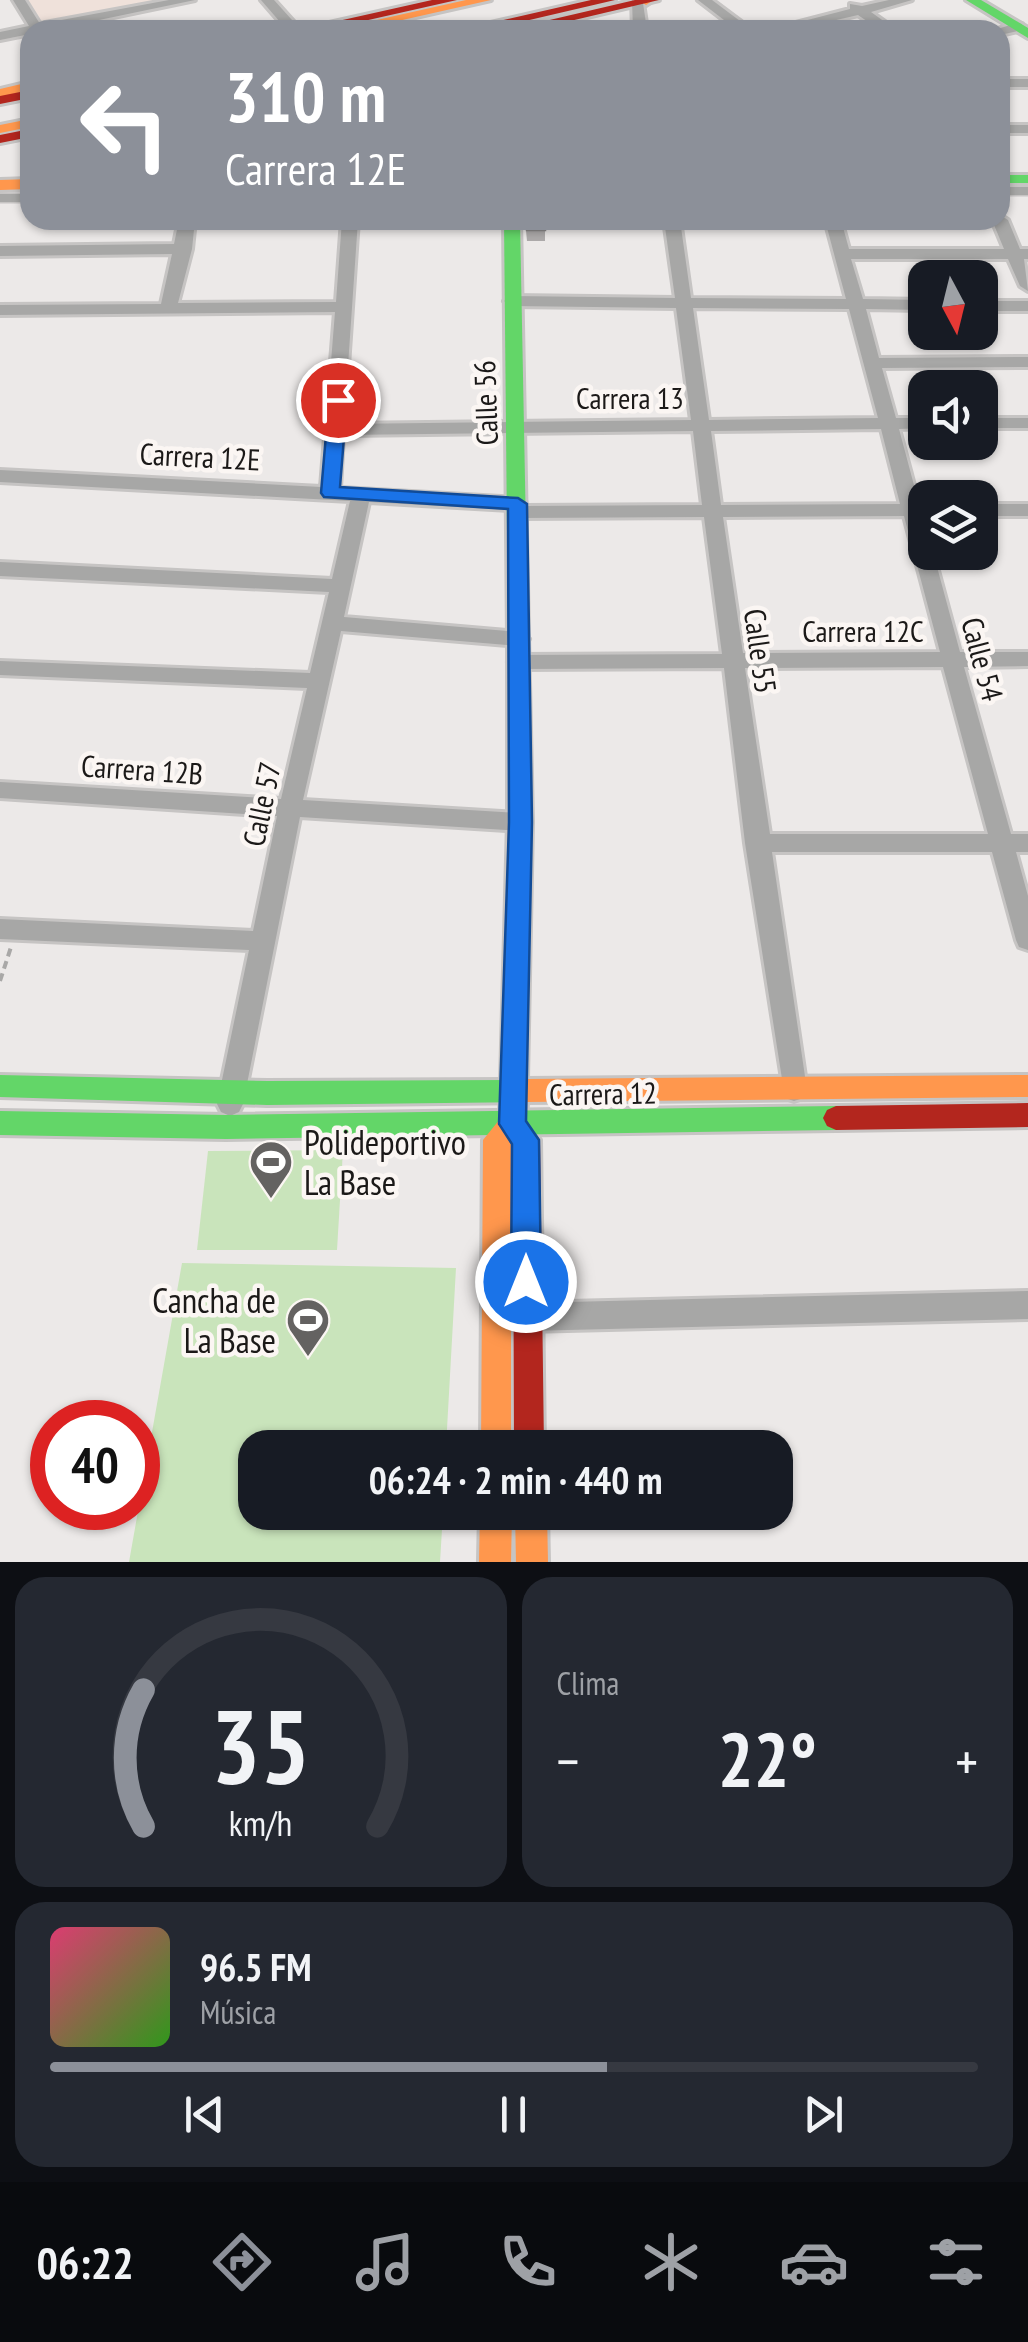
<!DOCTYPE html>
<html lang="es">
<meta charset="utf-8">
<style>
:root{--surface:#171b24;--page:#242831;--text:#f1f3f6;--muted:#9ea1a6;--line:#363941;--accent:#8c9099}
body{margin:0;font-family:"PT Sans Narrow",sans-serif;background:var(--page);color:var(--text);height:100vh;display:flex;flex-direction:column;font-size:38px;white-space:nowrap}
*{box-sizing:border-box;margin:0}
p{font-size:32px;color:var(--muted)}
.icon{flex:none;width:55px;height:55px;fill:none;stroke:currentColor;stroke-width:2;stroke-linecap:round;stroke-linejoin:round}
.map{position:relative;height:1562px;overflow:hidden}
.panel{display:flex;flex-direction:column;gap:15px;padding:15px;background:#0d0f14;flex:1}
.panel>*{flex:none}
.hud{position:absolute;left:20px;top:20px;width:990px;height:210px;border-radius:30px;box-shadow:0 2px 8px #0004;background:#8c9099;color:#fff;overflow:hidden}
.needle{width:65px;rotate:173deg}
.fabs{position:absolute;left:908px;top:260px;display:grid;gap:20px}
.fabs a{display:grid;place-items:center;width:90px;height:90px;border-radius:20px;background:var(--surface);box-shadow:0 2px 8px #0004;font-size:50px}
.speed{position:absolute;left:30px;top:1400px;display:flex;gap:20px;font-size:50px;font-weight:700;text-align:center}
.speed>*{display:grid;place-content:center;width:130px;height:130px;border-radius:50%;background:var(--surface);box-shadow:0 2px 8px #0004;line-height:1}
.speed .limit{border:15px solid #d22;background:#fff;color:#111}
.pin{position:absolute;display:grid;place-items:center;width:85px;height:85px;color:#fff;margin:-42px;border:5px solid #fff;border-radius:50%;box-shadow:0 2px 10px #0007}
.me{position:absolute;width:110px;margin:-55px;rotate:0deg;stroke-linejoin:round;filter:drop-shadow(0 0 8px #0008)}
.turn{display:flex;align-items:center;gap:35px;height:210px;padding:0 40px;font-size:45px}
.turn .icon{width:130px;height:130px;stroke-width:2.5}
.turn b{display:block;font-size:70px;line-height:85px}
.big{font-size:75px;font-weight:800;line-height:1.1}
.panel .widget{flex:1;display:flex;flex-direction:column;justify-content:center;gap:15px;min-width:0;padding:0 35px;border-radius:30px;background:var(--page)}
.panel .dial{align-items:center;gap:0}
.dial svg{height:260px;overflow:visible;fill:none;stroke:var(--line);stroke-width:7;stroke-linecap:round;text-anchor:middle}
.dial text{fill:var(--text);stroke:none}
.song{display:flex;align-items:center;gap:30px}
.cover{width:120px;height:120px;border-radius:15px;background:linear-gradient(135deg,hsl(340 70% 55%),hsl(110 70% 35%))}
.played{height:10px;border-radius:5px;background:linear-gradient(90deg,var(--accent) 60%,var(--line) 60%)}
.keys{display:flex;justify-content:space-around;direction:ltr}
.heat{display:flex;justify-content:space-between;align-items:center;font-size:55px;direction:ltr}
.panel .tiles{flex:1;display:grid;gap:15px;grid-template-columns:1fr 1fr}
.widget:last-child{grid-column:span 2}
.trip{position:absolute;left:238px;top:1430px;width:555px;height:100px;border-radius:30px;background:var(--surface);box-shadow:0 2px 8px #0004;font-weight:800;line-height:100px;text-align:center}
.menu{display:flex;height:160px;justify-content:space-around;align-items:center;background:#090b0e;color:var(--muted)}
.menu .icon{width:70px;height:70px}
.menu .current{color:var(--accent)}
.menu b{font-size:45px;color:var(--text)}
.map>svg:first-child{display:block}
</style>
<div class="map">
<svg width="1028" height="1562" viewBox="0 0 1028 1562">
<rect width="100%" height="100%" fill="#ece9e8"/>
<path fill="#efe1da" d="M28 0H175L43 24Z"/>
<g fill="#c9e4bb">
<path d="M343 1150 337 1250H197L208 1151Z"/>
<path d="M182 1263 456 1268 446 1447 255 1448V1512L443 1513 440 1562H129Z"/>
</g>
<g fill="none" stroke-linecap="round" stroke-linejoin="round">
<g stroke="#c6c4c3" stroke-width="11">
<g id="lane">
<path d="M1000 191H1028"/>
<path d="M0 198H30"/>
</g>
</g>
<g stroke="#c6c4c3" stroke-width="6">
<g id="street">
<path d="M13 0H25L40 24 169 0H195L51 30H30V34L0 40V32L29 26Z"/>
<path d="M261 0H274L301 30H287Z"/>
<path d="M632 0 643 3 647 30H633Z"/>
<path d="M698 0H712L752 30H737Z"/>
<path d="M889 0H912L871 12 896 30H880L858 15 793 30H769L850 9V4L862 6Z"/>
<path d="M1017 23 1022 24V30L1000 35V30H994Z"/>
<rect x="1000" y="79" width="28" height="8"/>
<rect x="1000" y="125" width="28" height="8"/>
<path d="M1000 215 1008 220 1020 249H1028V259H1024L1028 291 1020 286 1008 259H851L863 299 925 300V310L866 309 879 358 1028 357V367L882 368 896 418H925V428L899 429 919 504H925V552H933L960 652H1028V666L964 667 1011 834H1028V852H1016L1028 896V950L1019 947 1016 940 992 852H772L807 1090 803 1098 794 1101 785 1098 745 843 724 668 519 669 508 662 519 655 722 654 704 517 518 518 511 516 510 510 369 502 344 617 519 632 529 639 519 646 341 631 303 800 520 813 528 816 532 822 528 828 520 831 300 817 243 1104 239 1112 230 1116 221 1112 217 1104 249 950 0 939V919L253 931 277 816 0 798V782L281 799 307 688 0 675V661L310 673 329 592 0 576V562L332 579 350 501 0 482V470L321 487 335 312 0 315V305L161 304 172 254 0 256V246L174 244 179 220H195L192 249 178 303 336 302 342 220H358L344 424 691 420 676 308 512 306 504 301 512 296 675 298 664 220H680L691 298 846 299 825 220H841L849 249H1004L992 220H1000ZM693 308 849 309 878 418 709 420ZM881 429 900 504 721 505 711 431ZM693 431 702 505 526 506 525 500 518 498 340 488 343 435ZM904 516 940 652 743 653 723 517ZM943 667 988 834H770L745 668Z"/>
<rect x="980" y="301" width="48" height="10"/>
<rect x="980" y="418" width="48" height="10"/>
<rect x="980" y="504" width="48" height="12"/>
<path d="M1028 1291V1319L526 1331 516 1327 511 1317 516 1307 526 1303Z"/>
</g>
</g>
<g stroke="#c6c4c3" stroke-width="6">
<g id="fast">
<path d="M966 0H981L1028 28V38Z"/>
<rect x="1000" y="175" width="28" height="8"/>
<path d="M504 220H520L528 636 518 643 508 636Z"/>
<path d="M0 1075 267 1081 523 1080 532 1083 536 1091 532 1099 523 1102 267 1105 0 1097Z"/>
<path d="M836 1106 845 1110 849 1118 845 1126 836 1130 226 1139 0 1135V1111L226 1115Z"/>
</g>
</g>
<g stroke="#c6c4c3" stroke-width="6">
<g id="slow">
<path d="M466 0H491L358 30H332Z"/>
<path d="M639 0H652V1L646 5Z"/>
<path d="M30 82V90L0 97V89Z"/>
<path d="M30 119V127L0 133V125Z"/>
<path d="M30 179V189L0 190V180Z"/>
<path d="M518 629 528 636 532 822 527 1079 1028 1075V1097L527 1102 526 1124 511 1144V1448H481L483 1140 500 1119 508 822V636Z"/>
<path d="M480 1512H512L511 1562H479Z"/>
<path d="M515 1512H547L548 1562H516Z"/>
</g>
</g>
<g stroke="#c6c4c3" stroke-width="6">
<g id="jam">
<path d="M432 0H457L324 30H298Z"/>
<path d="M591 0H615L486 30H460Z"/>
<path d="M635 0H659L532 30H507Z"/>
<path d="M30 90V98L0 104V96Z"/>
<path d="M30 129V137L0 143V135Z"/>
<path d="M1028 1103V1127L836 1130 827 1126 823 1118 827 1110 836 1106Z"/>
<path d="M513 1112 522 1116 540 1140 544 1448H514L513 1144 500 1124 504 1116Z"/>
</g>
</g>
<path stroke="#a9a8a7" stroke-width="4" stroke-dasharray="8 5" stroke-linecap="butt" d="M0 981 11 947"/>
<use href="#lane" stroke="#a7a7a6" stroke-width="8"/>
<use href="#street" fill="#a7a7a6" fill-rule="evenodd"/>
<use href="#fast" fill="#63d668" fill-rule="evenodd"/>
<use href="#slow" fill="#ff974d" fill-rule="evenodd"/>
<use href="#jam" fill="#b3261e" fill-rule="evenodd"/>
</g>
<path fill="#adaaaa" d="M525 220H545V241H527Z"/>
<path fill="#c9c6c6" stroke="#8d8b8b" stroke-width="2.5" d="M526 220H545V230H527Z"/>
<path fill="#1a73e8" stroke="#114b97" stroke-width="2.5" d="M338 394 347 400 340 487 518 498 527 504 532 822 526 1121 539 1140 541 1282 536 1291 526 1295 516 1291 511 1282 512 1144 499 1124 509 822 508 509 324 497 321 493 329 400Z"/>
<defs>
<g id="stadium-pin" transform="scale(2.25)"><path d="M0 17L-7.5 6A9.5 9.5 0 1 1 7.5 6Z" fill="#646261" stroke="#fbf6f3"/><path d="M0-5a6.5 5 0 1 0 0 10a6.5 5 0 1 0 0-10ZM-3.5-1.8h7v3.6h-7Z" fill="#fff"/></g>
</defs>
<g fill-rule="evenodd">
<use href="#stadium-pin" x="271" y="1162"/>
<use href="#stadium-pin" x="308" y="1320"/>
</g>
<g text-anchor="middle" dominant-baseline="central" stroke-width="9" stroke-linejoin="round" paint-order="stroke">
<g font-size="30" fill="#1b1918" stroke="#fbf6f3">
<text x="630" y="397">Carrera 13</text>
<text transform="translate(485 403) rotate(-92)">Calle 56</text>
<text transform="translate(200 456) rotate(3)">Carrera 12E</text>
<text x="863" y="630">Carrera 12C</text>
<text transform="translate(761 651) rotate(82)">Calle 55</text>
<text transform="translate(983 659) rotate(75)">Calle 54</text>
<text transform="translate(142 769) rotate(4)">Carrera 12B</text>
<text transform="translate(261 804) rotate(-78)">Calle 57</text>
<text transform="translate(603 1093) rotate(-1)">Carrera 12</text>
</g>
<g font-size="35" fill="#1b1918" stroke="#fbf6f3" text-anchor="start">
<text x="304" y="1142">Polideportivo<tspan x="304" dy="40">La Base</tspan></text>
<text x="276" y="1300" text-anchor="end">Cancha de<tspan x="276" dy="40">La Base</tspan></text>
</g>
</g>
</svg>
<div class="fabs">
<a><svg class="needle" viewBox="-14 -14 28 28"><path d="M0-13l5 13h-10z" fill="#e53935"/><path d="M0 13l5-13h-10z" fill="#9ea1a6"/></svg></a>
<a><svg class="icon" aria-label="sound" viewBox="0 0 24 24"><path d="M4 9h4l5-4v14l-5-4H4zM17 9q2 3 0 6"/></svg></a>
<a><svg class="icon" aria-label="layers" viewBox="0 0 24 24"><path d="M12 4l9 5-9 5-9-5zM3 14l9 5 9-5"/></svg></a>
</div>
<div class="speed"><div class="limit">40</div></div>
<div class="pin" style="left:338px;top:400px;background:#d93025"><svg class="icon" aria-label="arrive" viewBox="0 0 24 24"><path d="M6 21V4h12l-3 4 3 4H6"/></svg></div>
<svg class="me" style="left:526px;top:1282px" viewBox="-20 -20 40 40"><circle r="17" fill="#1a73e8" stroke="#fff" stroke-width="3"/><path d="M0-11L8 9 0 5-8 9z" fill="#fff"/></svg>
<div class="trip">06:24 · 2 min · 440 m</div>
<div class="hud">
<div class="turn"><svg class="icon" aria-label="left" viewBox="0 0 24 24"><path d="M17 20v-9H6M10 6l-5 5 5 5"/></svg><div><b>310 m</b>Carrera 12E</div></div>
</div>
</div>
<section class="panel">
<div class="tiles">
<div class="widget dial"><svg viewBox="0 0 100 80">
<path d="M14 69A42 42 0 1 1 86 69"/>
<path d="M14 69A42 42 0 0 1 14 27" stroke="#8c9099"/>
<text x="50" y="56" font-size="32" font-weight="700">35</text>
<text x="50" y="72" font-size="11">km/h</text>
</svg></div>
<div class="widget"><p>Clima</p>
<div class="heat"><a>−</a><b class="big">22°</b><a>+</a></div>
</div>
<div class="widget">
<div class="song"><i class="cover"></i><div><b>96.5 FM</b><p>Música</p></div></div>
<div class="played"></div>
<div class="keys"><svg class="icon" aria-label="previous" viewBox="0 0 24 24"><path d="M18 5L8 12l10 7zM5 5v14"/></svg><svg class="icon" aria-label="pause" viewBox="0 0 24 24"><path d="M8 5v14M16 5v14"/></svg><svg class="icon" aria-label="next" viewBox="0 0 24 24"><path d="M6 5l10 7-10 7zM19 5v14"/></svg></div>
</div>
</div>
</section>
<nav class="menu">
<b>06:22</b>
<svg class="icon current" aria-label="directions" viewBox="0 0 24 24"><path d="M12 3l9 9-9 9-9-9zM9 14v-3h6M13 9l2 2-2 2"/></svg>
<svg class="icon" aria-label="music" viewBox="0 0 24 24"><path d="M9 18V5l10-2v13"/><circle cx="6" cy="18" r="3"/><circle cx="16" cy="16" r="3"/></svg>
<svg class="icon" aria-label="phone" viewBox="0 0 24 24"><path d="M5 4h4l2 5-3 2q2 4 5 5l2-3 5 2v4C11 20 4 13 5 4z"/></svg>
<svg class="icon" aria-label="climate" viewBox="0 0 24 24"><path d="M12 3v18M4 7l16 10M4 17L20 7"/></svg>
<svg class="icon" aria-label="car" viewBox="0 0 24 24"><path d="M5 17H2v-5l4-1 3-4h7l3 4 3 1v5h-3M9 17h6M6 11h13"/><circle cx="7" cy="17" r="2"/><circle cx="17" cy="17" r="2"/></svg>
<svg class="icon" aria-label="filters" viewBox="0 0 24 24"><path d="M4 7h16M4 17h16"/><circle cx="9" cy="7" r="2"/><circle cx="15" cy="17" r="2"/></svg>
</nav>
